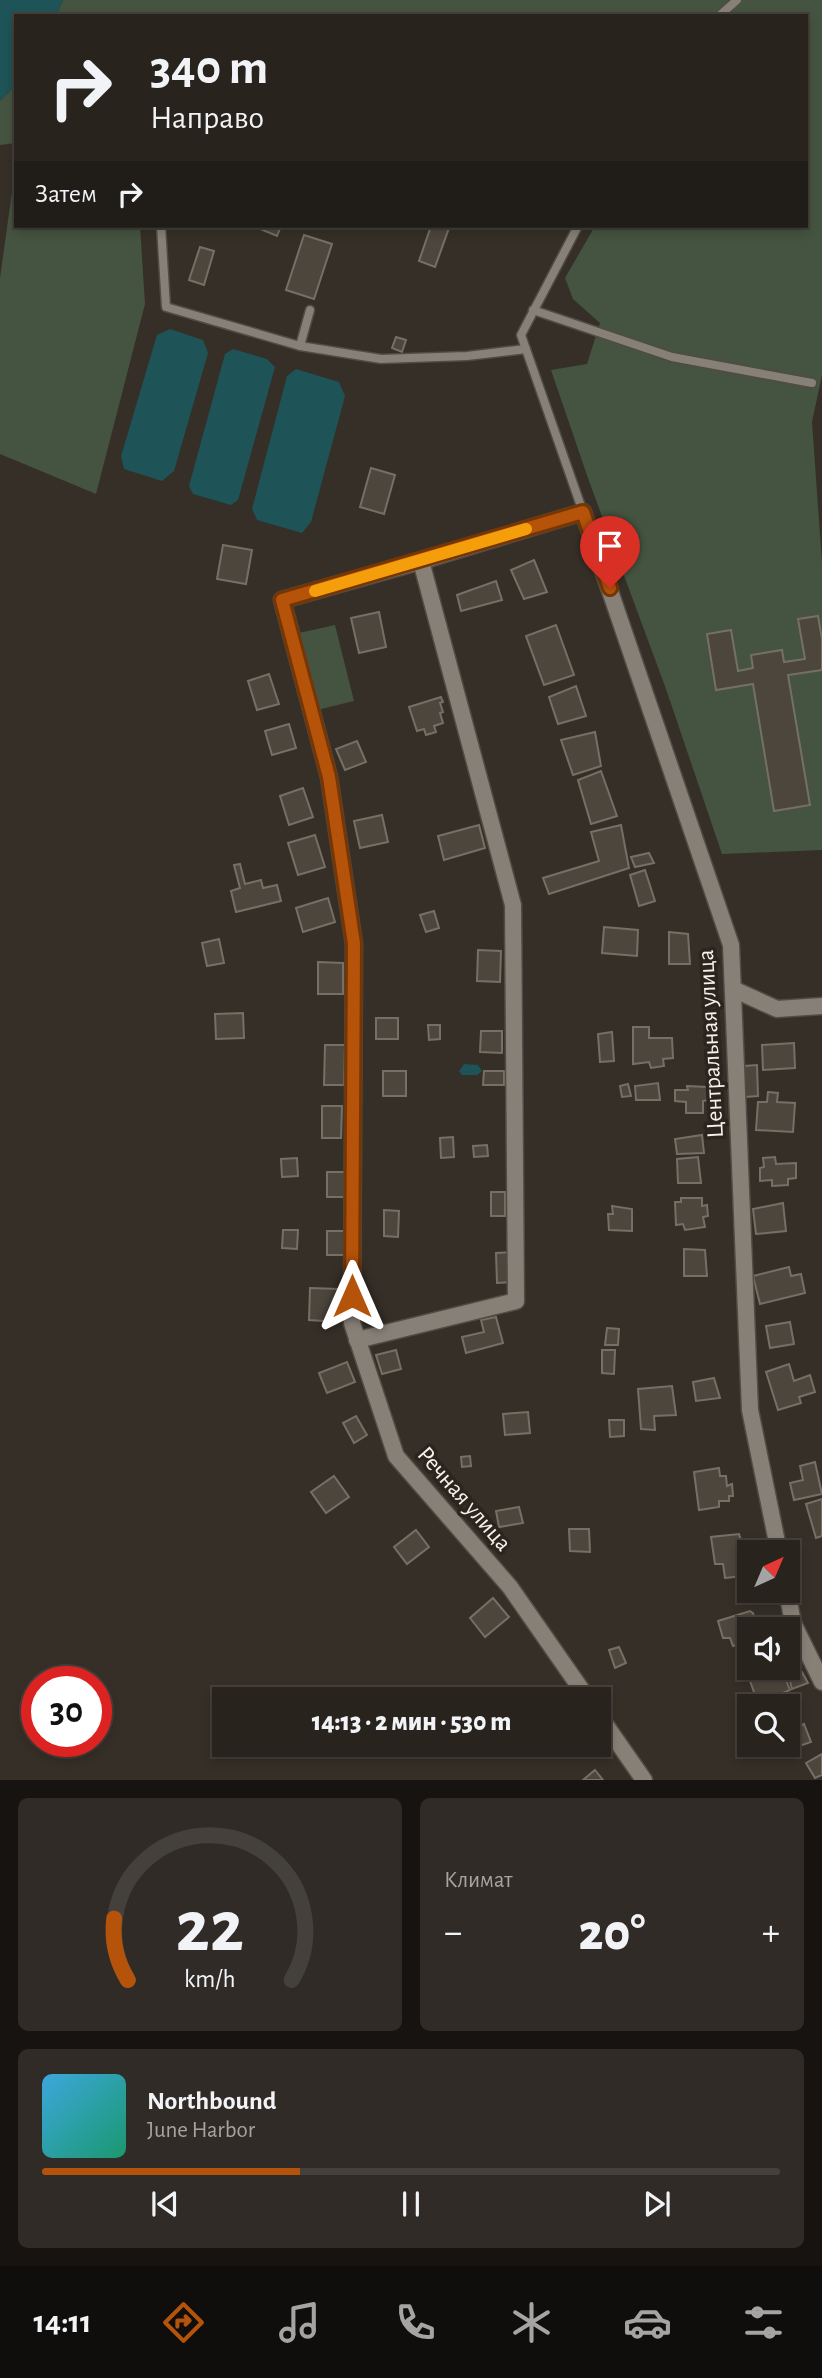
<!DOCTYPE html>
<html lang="ru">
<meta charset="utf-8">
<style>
:root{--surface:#28231d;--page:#302b26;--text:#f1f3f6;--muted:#a5a4a4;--line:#44403b;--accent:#b45309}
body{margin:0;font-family:"Alegreya Sans",sans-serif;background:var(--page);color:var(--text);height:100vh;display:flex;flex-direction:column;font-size:26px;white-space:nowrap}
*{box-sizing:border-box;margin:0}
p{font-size:23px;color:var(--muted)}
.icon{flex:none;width:38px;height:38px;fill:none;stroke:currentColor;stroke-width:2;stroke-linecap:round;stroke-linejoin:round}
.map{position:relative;height:1780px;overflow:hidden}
.side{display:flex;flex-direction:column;gap:18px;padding:18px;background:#161310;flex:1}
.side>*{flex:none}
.top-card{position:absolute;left:14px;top:14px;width:794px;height:214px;border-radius:0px;box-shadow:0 4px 10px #0003,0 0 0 2px var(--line);background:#28231d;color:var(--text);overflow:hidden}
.needle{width:46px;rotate:44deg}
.controls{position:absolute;left:737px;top:1540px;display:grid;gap:14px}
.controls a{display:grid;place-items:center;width:63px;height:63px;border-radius:0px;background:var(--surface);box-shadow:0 4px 10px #0003,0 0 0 2px var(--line);font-size:35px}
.speed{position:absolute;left:21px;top:1666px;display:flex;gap:14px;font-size:35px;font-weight:700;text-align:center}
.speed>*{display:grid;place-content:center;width:91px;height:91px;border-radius:50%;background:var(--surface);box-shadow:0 4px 10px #0003,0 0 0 2px var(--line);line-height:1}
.speed .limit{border:10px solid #d22;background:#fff;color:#111}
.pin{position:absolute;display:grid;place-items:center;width:60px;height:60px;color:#fff;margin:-72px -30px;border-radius:50% 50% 50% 0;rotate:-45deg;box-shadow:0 0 7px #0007}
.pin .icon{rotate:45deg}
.me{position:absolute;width:77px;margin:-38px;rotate:0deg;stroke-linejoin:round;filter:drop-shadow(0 0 5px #0008)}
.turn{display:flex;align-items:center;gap:24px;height:147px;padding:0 21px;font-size:32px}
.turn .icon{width:91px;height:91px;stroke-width:2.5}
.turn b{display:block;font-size:49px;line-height:60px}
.then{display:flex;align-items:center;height:66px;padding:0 21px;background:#0003;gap:14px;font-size:26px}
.big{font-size:52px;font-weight:800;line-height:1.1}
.side .card{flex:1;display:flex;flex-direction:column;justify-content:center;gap:10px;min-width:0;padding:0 24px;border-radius:10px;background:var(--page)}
.side .dial{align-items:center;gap:0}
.dial svg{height:182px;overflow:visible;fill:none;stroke:var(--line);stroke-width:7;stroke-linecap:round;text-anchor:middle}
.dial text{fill:var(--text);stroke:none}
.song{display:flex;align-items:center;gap:21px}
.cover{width:84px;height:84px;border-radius:10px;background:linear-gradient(135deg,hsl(200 70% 55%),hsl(160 70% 35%))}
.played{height:7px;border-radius:4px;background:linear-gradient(90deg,var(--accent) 35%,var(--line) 35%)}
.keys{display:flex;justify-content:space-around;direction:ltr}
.heat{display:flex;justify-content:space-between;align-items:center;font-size:38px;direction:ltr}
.side .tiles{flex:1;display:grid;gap:18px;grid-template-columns:1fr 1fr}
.card:last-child{grid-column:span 2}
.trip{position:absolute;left:212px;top:1687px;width:399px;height:70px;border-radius:0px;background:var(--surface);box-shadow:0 4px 10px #0003,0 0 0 2px var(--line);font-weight:800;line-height:70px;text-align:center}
.menu{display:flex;height:112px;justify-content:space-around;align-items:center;background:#100e0c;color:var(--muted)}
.menu .icon{width:49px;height:49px}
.menu .selected{color:var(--accent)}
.menu b{font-size:32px;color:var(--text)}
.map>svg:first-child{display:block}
</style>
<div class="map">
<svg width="822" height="1780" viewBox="0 0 822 1780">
<rect width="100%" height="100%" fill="#352f27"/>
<g fill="#455440">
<path d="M63 0H822V375L812 422 822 563V850L722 854 666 689 589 481 551 370 587 364 600 323 573 299 565 278 595 226H807V16H56Z"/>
<path d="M16 85V143L0 145V101Z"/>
<path d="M16 163V226H140L145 304 96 494 0 454V278Z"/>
<path d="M335 625 354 701 317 710 299 633Z"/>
</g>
<g fill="#1e5357">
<path d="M0 0H63L56 16H16V85L0 101Z"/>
<path d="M170 329 203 340 208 353 174 471 162 481 124 469 121 456 157 335Z"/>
<path d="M233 349 267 359 275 367 238 500 231 505 193 494 189 486 225 354Z"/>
<path d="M296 369 339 382 345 396 311 522 302 533 257 520 252 509 287 376Z"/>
<path d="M464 1064 478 1065 482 1071 477 1075H462L459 1071Z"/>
</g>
<g fill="#4c463d" stroke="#766f66" stroke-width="2">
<path d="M253 226H281L277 236Z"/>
<path d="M431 226 449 228 435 267 419 261Z"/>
<path d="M304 235 332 244 314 299 286 290Z"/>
<path d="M200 247 214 251 204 285 189 280Z"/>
<path d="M396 337 406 340 402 352 392 348Z"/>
<path d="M371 468 395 475 384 514 360 507Z"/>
<path d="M223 545 252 550 246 584 217 579Z"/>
<path d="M534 560 547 592 524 599 511 570Z"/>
<path d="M496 581 502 600 461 611 457 595Z"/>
<path d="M379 612 386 647 359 653 351 618Z"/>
<path d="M818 616 822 639V670L788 675 810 805 774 811 753 684 716 690 707 634 731 630 738 671 753 668 751 655 782 650 784 662 805 659 798 619Z"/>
<path d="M556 625 574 675 544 685 526 636Z"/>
<path d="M269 674 279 704 257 710 248 681Z"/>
<path d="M576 686 586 716 558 724 549 697Z"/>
<path d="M441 697 443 702 440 703 443 712 440 713 443 723 434 726 436 732 426 735 424 729 417 731 409 707Z"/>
<path d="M289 724 296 748 272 755 265 731Z"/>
<path d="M595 732 601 766 573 775 561 740Z"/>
<path d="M357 741 366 762 345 770 336 749Z"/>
<path d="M601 771 617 816 591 824 578 780Z"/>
<path d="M303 788 313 817 289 825 280 796Z"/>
<path d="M382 815 388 842 360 848 354 821Z"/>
<path d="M479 825 485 848 444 860 438 836Z"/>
<path d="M621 825 629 868 549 894 543 878 599 861 591 832Z"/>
<path d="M315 835 325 867 298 875 288 843Z"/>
<path d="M649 853 654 863 635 867 631 857Z"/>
<path d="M240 864 245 884 261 880 263 888 277 885 281 901 236 912 231 891 240 888 234 865Z"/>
<path d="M645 870 655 901 639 906 630 875Z"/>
<path d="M328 898 335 922 303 932 296 908Z"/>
<path d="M434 911 439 928 426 932 420 915Z"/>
<path d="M604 927 638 930 637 956 602 953Z"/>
<path d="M669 932 688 934 690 964H669Z"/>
<path d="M219 939 224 963 207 966 202 943Z"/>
<path d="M478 950 501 951 500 982 477 981Z"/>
<path d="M318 962 343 963V994H318Z"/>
<path d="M243 1013 244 1038 216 1039 215 1014Z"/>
<rect x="376" y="1018" width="22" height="21"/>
<path d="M428 1025H440V1039L429 1040Z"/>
<path d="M633 1027H649V1038H672L673 1058 663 1059 664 1066 651 1068 649 1062 633 1064Z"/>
<path d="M481 1031H502V1053L480 1052Z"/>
<path d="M612 1032 614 1061 600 1062 598 1034Z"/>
<path d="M794 1043 795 1068 763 1070 762 1045Z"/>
<path d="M325 1045H345L344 1085H324Z"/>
<path d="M757 1065 758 1096 745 1097 744 1066Z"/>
<rect x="383" y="1071" width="23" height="25"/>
<path d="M484 1071H504V1085H483Z"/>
<path d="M658 1083 660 1100H636L635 1086Z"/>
<path d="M628 1084 631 1096 622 1097 620 1086Z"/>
<path d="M687 1086 707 1087 708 1100 703 1101V1113H686V1102L675 1101V1090H688Z"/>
<path d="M768 1092 778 1093 777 1102 795 1103 793 1132 756 1130 758 1102H767Z"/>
<path d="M322 1106H342L341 1138H322Z"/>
<path d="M702 1135 704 1153 677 1154 675 1139Z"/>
<path d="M453 1137 454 1157 441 1158 440 1138Z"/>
<path d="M487 1145 488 1156 474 1157 473 1146Z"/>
<path d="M698 1157 701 1183H678L677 1159Z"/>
<path d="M775 1157 776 1164 796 1163V1178L788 1179V1185L772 1186V1180L760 1181V1168L764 1167 763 1158Z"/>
<path d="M297 1158 298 1176 282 1177 281 1159Z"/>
<path d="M327 1172H347L346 1197H327Z"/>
<rect x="491" y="1192" width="14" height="24"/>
<path d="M681 1198H702V1206L707 1205 708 1216 703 1217 705 1227 685 1230 683 1224 676 1225 675 1202H681Z"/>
<path d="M783 1203 786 1231 756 1234 753 1209Z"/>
<path d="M612 1206 632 1209V1231L609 1230 608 1214H613Z"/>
<path d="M384 1210 399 1211 398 1237 384 1236Z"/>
<path d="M283 1230H298L297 1249 282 1248Z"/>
<rect x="327" y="1231" width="18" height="24"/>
<path d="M684 1249 705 1250 707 1276H684Z"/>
<path d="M516 1252 517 1282 497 1283 496 1253Z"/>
<path d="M789 1267 791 1276 801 1274 805 1293 760 1304 753 1276Z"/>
<path d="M310 1288 339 1289 338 1322 309 1320Z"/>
<path d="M496 1317 503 1343 466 1353 462 1337 484 1332 481 1320Z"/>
<path d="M790 1322 794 1344 770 1348 766 1326Z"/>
<path d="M607 1328 619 1329 618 1345H605Z"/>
<path d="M396 1350 401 1369 382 1374 376 1355Z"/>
<path d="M602 1350H615L614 1374 602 1373Z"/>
<path d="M347 1362 355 1382 327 1393 319 1373Z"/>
<path d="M789 1364 794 1381 810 1375 815 1392 799 1397 801 1403 778 1410 766 1372Z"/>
<path d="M714 1378 720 1398 696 1401 693 1382Z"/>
<path d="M672 1386 676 1415 654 1416 655 1430 641 1429 638 1389Z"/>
<path d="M528 1412 530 1433 505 1435 503 1414Z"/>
<path d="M356 1416 367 1435 354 1443 343 1423Z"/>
<path d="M609 1420H624V1436L610 1437Z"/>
<path d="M470 1456 471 1466 462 1467 461 1457Z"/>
<path d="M815 1462 822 1494 794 1500 790 1483 803 1480 800 1466Z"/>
<path d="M719 1468 720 1476H726L727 1486 732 1484 733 1496H729V1501H719V1507L699 1510 694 1472Z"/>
<path d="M334 1476 349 1497 326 1513 311 1492Z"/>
<path d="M822 1499V1536L816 1538 806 1504Z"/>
<path d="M519 1507 523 1523 499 1527 496 1511Z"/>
<path d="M569 1529H589L590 1552 570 1551Z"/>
<path d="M416 1530 429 1547 407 1564 394 1547Z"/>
<path d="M739 1534 745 1553 739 1554 744 1576 725 1578 723 1564H715L711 1537Z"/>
<path d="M493 1598 509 1617 485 1637 470 1618Z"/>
<path d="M750 1611 753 1613 757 1629H749V1632L738 1636 740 1644 733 1646 730 1638H723L718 1621Z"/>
<path d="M619 1647 626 1663 615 1668 609 1650Z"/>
<path d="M752 1668H781L790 1690 758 1703 746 1670Z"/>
<path d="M802 1672 808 1683 792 1689 789 1677Z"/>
<path d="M804 1724 811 1742 791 1749 788 1732Z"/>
<path d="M550 1745H574L559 1756Z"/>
<path d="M822 1754V1775L815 1778 806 1763Z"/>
<path d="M595 1770 603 1780H583Z"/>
</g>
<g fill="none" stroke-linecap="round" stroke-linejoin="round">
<g stroke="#514b45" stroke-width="11">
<g id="lane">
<path d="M719 16 737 0"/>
<path d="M161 226 166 307 300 346 381 359 467 356 526 349"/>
<path d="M578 226 521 335 583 512"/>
<path d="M533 310 672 357 812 383"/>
<path d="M300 346 310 310"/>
</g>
</g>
<g stroke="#514b45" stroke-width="19">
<g id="street">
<path d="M733 989 777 1009 822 1006"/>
<path d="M357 1340 516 1301 513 905 421 561"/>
<path d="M787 1591 793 1623 822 1682"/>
<path d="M588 1699 510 1587 396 1456 352 1323 354 944 329 777 282 600 421 561 583 512 731 945 750 1410 779 1552"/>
<path d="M598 1714 644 1780"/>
</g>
</g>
<use href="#lane" stroke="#878077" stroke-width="8"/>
<use href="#street" stroke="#878077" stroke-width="16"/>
</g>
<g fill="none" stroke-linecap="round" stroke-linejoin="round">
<g stroke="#753606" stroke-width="18">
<path id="route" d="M352 1296 354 944 329 777 282 600 583 512 610 588"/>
</g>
<use href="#route" stroke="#b45309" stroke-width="12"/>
<path stroke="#f59e0b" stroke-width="12" d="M315 591 526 529"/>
</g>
<g text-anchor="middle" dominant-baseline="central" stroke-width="7" stroke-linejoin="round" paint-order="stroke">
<g font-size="24" fill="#f5f1ec" stroke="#2b251d">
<text transform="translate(711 1044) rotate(-93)">Центральная улица</text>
<text transform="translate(464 1499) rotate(49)">Речная улица</text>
</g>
</g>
</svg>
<div class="controls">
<a><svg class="needle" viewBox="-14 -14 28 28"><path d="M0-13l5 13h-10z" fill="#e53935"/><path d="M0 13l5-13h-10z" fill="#a5a4a4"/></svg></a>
<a><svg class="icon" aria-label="sound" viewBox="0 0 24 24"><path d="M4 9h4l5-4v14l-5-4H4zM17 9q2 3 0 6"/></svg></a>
<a><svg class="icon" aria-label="search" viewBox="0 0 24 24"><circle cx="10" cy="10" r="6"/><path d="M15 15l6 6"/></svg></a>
</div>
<div class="speed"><div class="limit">30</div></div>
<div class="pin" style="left:610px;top:588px;background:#d93025"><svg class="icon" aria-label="arrive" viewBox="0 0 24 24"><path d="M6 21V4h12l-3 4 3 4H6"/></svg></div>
<svg class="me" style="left:352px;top:1296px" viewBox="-20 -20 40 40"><path d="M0-17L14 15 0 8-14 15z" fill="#b45309" stroke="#fff" stroke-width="4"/></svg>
<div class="trip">14:13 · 2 мин · 530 m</div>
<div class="top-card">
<div class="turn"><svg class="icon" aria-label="right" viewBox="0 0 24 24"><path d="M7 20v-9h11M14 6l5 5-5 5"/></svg><div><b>340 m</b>Направо</div></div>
<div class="then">Затем<svg class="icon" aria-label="right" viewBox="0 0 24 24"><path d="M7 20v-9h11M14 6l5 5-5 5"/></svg></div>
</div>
</div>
<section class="side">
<div class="tiles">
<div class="card dial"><svg viewBox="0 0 100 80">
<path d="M14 69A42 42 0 1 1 86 69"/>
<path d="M14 69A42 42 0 0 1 8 42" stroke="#b45309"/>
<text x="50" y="56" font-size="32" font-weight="700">22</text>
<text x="50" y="72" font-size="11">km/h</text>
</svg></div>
<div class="card"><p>Климат</p>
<div class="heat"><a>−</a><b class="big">20°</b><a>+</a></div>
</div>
<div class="card">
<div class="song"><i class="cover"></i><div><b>Northbound</b><p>June Harbor</p></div></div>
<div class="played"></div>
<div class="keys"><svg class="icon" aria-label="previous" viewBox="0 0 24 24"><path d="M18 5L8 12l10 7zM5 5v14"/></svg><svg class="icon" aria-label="pause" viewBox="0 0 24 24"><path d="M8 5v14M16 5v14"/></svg><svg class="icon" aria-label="next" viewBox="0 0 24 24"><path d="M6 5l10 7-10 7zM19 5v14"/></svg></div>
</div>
</div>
</section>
<nav class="menu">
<b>14:11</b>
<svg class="icon selected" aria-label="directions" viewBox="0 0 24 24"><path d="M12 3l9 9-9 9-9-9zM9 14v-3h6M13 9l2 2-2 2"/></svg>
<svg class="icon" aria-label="music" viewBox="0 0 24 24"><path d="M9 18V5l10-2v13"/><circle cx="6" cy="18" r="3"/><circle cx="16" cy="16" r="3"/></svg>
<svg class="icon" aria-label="phone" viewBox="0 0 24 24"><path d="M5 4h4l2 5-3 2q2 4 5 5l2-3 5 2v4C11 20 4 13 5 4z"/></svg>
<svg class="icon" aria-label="climate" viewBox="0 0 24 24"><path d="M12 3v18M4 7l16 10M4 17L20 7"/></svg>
<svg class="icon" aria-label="car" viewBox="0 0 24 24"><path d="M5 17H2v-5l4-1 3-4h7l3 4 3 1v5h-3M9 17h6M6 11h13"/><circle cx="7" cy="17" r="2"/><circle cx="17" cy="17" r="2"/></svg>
<svg class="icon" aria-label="filters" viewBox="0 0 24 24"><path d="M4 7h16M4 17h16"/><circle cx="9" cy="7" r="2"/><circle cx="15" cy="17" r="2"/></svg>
</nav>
